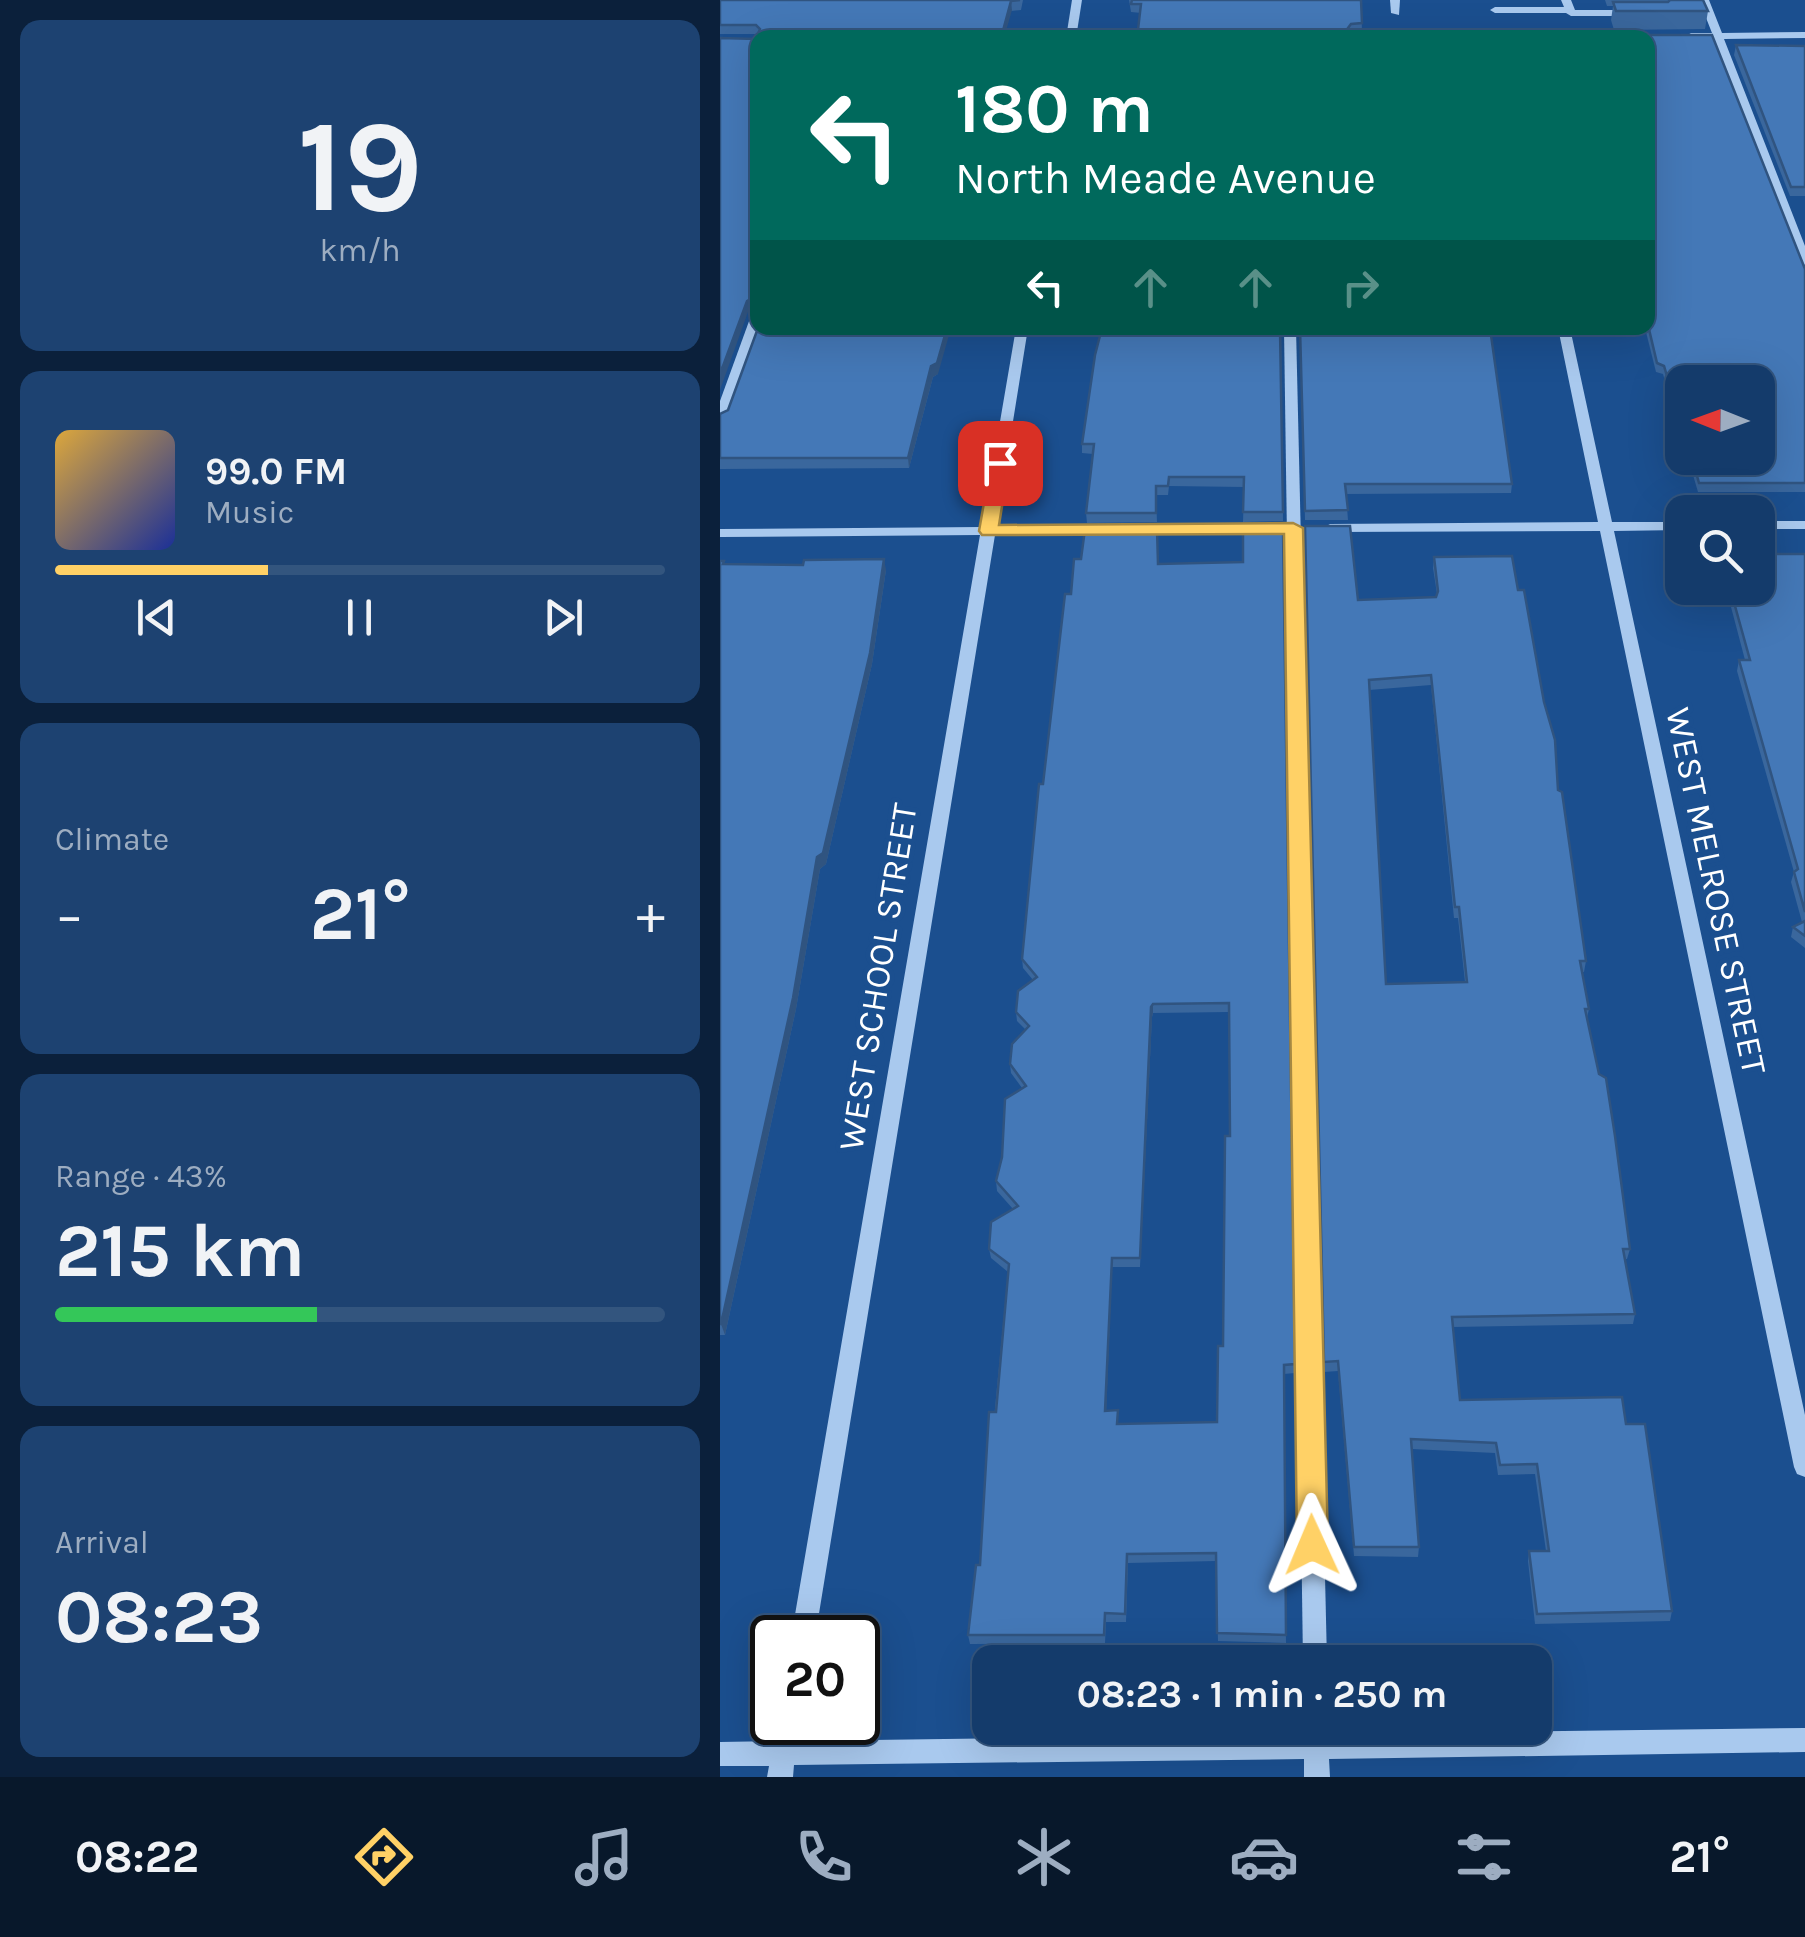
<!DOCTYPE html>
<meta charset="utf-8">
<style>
:root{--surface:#143b6b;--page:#1d4271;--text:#f1f3f6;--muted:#9dadc1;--line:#33557e;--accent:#ffd166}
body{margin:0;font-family:Karla,sans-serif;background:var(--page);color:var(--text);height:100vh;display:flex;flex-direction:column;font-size:38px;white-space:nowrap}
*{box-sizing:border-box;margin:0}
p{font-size:32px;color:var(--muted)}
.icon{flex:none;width:55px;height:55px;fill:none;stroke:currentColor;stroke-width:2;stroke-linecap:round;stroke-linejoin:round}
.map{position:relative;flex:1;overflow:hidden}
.details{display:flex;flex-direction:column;gap:20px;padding:20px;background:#0b203b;width:720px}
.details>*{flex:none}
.hud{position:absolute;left:30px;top:30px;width:905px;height:305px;border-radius:20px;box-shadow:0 10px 40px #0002,0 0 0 2px var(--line);background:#00695c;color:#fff;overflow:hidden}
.needle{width:65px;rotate:271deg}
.tools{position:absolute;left:945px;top:365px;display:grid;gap:20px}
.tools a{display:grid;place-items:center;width:110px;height:110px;border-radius:20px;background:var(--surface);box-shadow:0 10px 40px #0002,0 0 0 2px var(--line);font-size:50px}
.speed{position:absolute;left:30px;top:1615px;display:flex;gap:20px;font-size:50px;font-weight:700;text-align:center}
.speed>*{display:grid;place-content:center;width:130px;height:130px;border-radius:50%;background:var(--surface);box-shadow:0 10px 40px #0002,0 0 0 2px var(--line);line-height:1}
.speed .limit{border:5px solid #111;border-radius:15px;background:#fff;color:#111}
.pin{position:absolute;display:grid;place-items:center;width:85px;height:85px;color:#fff;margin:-42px;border-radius:20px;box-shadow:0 5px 15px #0006}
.me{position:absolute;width:110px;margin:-55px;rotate:359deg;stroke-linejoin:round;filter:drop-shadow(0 0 8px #0008)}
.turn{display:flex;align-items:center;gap:35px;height:210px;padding:0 40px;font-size:45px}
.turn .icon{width:130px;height:130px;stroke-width:2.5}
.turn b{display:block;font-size:70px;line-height:85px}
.lanes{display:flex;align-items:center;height:95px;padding:0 40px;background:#0003;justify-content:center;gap:50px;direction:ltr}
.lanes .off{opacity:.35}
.big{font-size:75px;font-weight:700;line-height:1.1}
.details .widget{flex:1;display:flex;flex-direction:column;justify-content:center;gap:15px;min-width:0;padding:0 35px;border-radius:20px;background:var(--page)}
.details .dial{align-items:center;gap:0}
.dial b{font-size:130px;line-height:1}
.song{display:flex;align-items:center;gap:30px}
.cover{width:120px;height:120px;border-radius:15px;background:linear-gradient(135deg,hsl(40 70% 55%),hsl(230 70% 35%))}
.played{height:10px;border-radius:5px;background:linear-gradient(90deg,var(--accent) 35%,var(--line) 35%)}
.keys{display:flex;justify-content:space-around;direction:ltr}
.heat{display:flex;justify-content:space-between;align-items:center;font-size:55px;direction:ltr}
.charge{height:15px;border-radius:8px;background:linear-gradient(90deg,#34c759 43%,var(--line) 0)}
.trip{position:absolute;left:252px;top:1645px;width:580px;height:100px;border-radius:20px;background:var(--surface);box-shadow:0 10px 40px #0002,0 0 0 2px var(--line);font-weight:700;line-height:100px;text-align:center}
.tab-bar{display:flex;height:160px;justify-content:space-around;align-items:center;background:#08182b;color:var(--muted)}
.tab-bar .icon{width:70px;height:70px}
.tab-bar .on{color:var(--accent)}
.tab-bar b{font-size:45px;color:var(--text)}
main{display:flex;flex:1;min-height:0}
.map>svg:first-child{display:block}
</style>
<main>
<section class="details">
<div class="widget dial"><b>19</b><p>km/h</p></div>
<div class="widget">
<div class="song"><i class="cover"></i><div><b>99.0 FM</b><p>Music</p></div></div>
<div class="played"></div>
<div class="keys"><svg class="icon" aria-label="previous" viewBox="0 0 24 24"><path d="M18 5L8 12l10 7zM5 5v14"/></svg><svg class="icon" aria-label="pause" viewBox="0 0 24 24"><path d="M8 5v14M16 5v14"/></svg><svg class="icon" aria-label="next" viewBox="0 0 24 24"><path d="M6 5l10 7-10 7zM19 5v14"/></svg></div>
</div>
<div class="widget"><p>Climate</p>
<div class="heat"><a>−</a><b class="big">21°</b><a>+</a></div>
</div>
<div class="widget"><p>Range · 43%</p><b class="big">215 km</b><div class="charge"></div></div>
<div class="widget"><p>Arrival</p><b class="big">08:23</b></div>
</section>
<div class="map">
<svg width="1085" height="1777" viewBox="0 0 1085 1777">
<rect width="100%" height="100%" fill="#1b4f8f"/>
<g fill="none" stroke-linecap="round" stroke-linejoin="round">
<g fill="#a9c9ee" fill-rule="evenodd">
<path d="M352 0H362L356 38H346Z"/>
<path d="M670 0H680L679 15 671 13Z"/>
<path d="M841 0H851L855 10H912L917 13 912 16H851L846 13H775L770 10 775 7H844Z"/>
<path d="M979 0H989L1002 33 1085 32V38L1004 39 1085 246V265L1079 261 994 39H971L966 36 971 33H992Z"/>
<path d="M920 33 924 38H628L633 35Z"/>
<path d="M38 309 39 328 7 419 0 423V401L32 313Z"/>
<path d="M296 328H308L276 527 384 526 391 530 384 534 275 535 95 1638H71L260 535 0 537V529L262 527Z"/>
<path d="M564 328H576L607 1662H583Z"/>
<path d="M838 328H850L892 522H962V530L894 531 1085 1415V1477L1077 1474 1074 1467 880 531 610 532 603 528 610 524 878 522Z"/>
<rect x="1038" y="521" width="47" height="8"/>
<path d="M544 525 549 526V532L415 534 408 530 415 526Z"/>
<path d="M57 1722H81L78 1741 584 1734V1728H608L609 1734 1085 1728V1752L609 1759 610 1777H584V1759L74 1765 73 1777H47L49 1766H0V1742L53 1741Z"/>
</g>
</g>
<g fill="#3a679d" fill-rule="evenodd">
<path d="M0 0H303L301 10 38 38V306L28 312 36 39 38 34H0Z"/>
<path d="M409 0H641L642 31 630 33 411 12Z"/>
<path d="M885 0H983L988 11 985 29 894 30 891 20 893 6H887Z"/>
<path d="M899 35H992L1085 269V492H978L968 458H1038V382H962V440L943 374 936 372 925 328H928V38H899Z"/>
<path d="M1016 45 1085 46V196H1070L1014 55Z"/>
<path d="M561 328 563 521 523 522 524 487 449 486 448 495H436L437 522 367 523 366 513 373 454 362 453V444Z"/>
<path d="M578 328H770L792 484 791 493 626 494 628 520H585L580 328Z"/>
<path d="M218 374 213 377 189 468 0 469V414Z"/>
<path d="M585 526 638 600 716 597 717 594 713 568 714 557 798 590 838 790 866 961 864 972H862L869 1009 867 1018 910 1249 907 1259H905L915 1314 913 1324 733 1327 740 1400 906 1424 952 1611 950 1621 815 1624 808 1561 809 1551H826L815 1474 778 1475 775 1453 692 1449 699 1547 698 1557 634 1556 618 1371 604 1372ZM711 685 734 918H738L745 982 666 984 649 690Z"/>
<path d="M1085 554V948L1071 937 1073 927 1082 922 1071 882 1074 872 1017 671 1019 660H1025L1006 588H1038Z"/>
<path d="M0 561 5 564 166 570 152 664 106 864 100 869 76 1009 5 1335H0Z"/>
<path d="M438 564 575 1364V1373L564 1374 566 1643 498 1641 496 1561 408 1563 406 1622H386L385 1643 250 1644 248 1635 260 1565 288 1272 271 1258 269 1249 293 1209 277 1191 276 1181 302 1088 291 1073 290 1064 306 1030 297 1021 296 1012 313 980 303 968 302 959 323 784 351 594ZM509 1012 510 1136 503 1346 497 1422 398 1424V1410L386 1411 392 1267H420L432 1017 433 1013Z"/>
</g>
<g fill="#305480">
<path d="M291 1 292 10 284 38H281Z"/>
<path d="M37 295 38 306 28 312 0 390V374L27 301Z"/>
<path d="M227 328H231L218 374 213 377 189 468 188 458 211 366Z"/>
<path d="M164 559 166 570 152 664 106 864 100 869 76 1009 5 1335 1 1324 97 857Z"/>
<path d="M433 1004V1013L432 1017 420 1267 431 1007Z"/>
<path d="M392 1258V1267L386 1419 385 1411Z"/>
</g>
<g fill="#4478b7" stroke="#305480" stroke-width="2.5" fill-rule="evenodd">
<path d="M0 0H300L291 1 281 38H38V301L37 295 27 301 0 374V38L36 39 40 29 36 25H0Z"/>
<path d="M412 0H641L642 23 631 24 625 32 643 34V38H417L421 4H411Z"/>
<path d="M950 0H983L988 11H896L893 2H948Z"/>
<path d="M899 35H992L1085 269V483H979L972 458H1038V382H962V427L944 366 937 363 928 325V38H900Z"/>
<path d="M1016 45 1085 46V187H1071Z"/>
<path d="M38 328H227L217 363 211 366 188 458H0V414L8 410Z"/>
<path d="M382 328H560L563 512H523L524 477H449L448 486H436V513H366L374 444H362L375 355Z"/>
<path d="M580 328H770L792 484H625L628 510 585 511Z"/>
<path d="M585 526H630L638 600 716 597 718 591 714 557 792 556 798 590H804L824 702 835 740 838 790 842 792 866 961H860L869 1009H865L879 1074 886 1078 895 1136 910 1249H903L915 1314 732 1317 740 1400 902 1397 906 1424H925L952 1611 817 1614 809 1551H829L817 1464 780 1465 776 1443 691 1439 699 1547H634L618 1361 604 1362ZM711 675 735 907H739L747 982 666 984 649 680Z"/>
<path d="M523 528H563L575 1364 564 1365 566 1635 497 1633 496 1553 407 1554 405 1614 385 1613 384 1635H248L256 1565H260L269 1412H276L289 1264 269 1249 271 1222 298 1206 276 1181 282 1157 285 1099 306 1086 290 1064 292 1044 309 1026 296 1012 298 991 317 977 302 959 319 784H323L345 594H351L354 559H361L365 529H437L438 564 523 562ZM509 1003 510 1136H505L503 1346H498L497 1422 397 1424 398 1410 385 1411 392 1258H420L431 1007 433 1004Z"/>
<path d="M1038 554H1085V912L1074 872 1078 869 1019 660H1030L1010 588H1038Z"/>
<path d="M164 559 150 653 103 853 97 857 73 998 1 1324H0V561H4L3 564 83 565 84 560Z"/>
<path d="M1085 921V936L1073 927Z"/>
</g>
<path fill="#ffd166" stroke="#a68842" stroke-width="2.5" d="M280 458 289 463 279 525 573 523 583 528 608 1545 603 1555 592 1559 582 1555 577 1545 564 534 262 535 259 531 271 463Z"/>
<g text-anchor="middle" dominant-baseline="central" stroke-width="10" stroke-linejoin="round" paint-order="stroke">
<g font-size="35" fill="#fff" stroke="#1b4f8f">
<text transform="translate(996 891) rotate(78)">WEST MELROSE STREET</text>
<text transform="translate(158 977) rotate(-81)">WEST SCHOOL STREET</text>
</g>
</g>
</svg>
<div class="tools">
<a><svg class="needle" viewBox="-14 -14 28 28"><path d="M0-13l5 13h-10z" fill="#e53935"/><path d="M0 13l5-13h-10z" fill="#9dadc1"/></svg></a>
<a><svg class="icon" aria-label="search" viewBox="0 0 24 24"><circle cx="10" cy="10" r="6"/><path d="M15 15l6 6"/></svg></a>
</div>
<div class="speed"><div class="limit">20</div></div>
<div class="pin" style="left:280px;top:463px;background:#d93025"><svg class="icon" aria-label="arrive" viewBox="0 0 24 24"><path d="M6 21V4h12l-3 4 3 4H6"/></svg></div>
<svg class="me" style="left:592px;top:1545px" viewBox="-20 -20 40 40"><path d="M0-17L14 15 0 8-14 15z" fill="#ffd166" stroke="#fff" stroke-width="4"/></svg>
<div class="trip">08:23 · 1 min · 250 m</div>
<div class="hud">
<div class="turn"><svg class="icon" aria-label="left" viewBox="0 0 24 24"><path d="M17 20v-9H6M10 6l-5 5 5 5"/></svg><div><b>180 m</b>North Meade Avenue</div></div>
<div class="lanes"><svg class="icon" aria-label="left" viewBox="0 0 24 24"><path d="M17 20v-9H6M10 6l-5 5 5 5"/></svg><svg class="icon off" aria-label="ahead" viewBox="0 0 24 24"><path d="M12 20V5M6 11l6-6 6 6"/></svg><svg class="icon off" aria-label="ahead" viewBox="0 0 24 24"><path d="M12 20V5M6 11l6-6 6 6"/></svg><svg class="icon off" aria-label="right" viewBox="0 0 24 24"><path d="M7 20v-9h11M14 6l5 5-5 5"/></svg></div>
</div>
</div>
</main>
<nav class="tab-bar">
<b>08:22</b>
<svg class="icon on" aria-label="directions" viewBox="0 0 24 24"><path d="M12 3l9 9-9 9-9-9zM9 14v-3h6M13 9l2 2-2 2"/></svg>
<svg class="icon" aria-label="music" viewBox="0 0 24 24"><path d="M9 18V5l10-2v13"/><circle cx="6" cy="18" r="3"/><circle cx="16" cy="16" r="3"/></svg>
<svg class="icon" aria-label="phone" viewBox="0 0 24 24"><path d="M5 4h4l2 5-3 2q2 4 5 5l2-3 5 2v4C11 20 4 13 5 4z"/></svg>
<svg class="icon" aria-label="climate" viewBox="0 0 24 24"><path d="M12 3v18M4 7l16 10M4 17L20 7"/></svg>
<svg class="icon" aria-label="car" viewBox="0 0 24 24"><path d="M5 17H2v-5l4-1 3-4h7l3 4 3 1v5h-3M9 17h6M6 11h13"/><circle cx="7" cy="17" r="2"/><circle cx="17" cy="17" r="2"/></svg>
<svg class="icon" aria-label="filters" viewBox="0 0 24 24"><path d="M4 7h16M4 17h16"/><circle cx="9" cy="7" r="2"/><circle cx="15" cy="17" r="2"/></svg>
<b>21°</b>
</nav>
